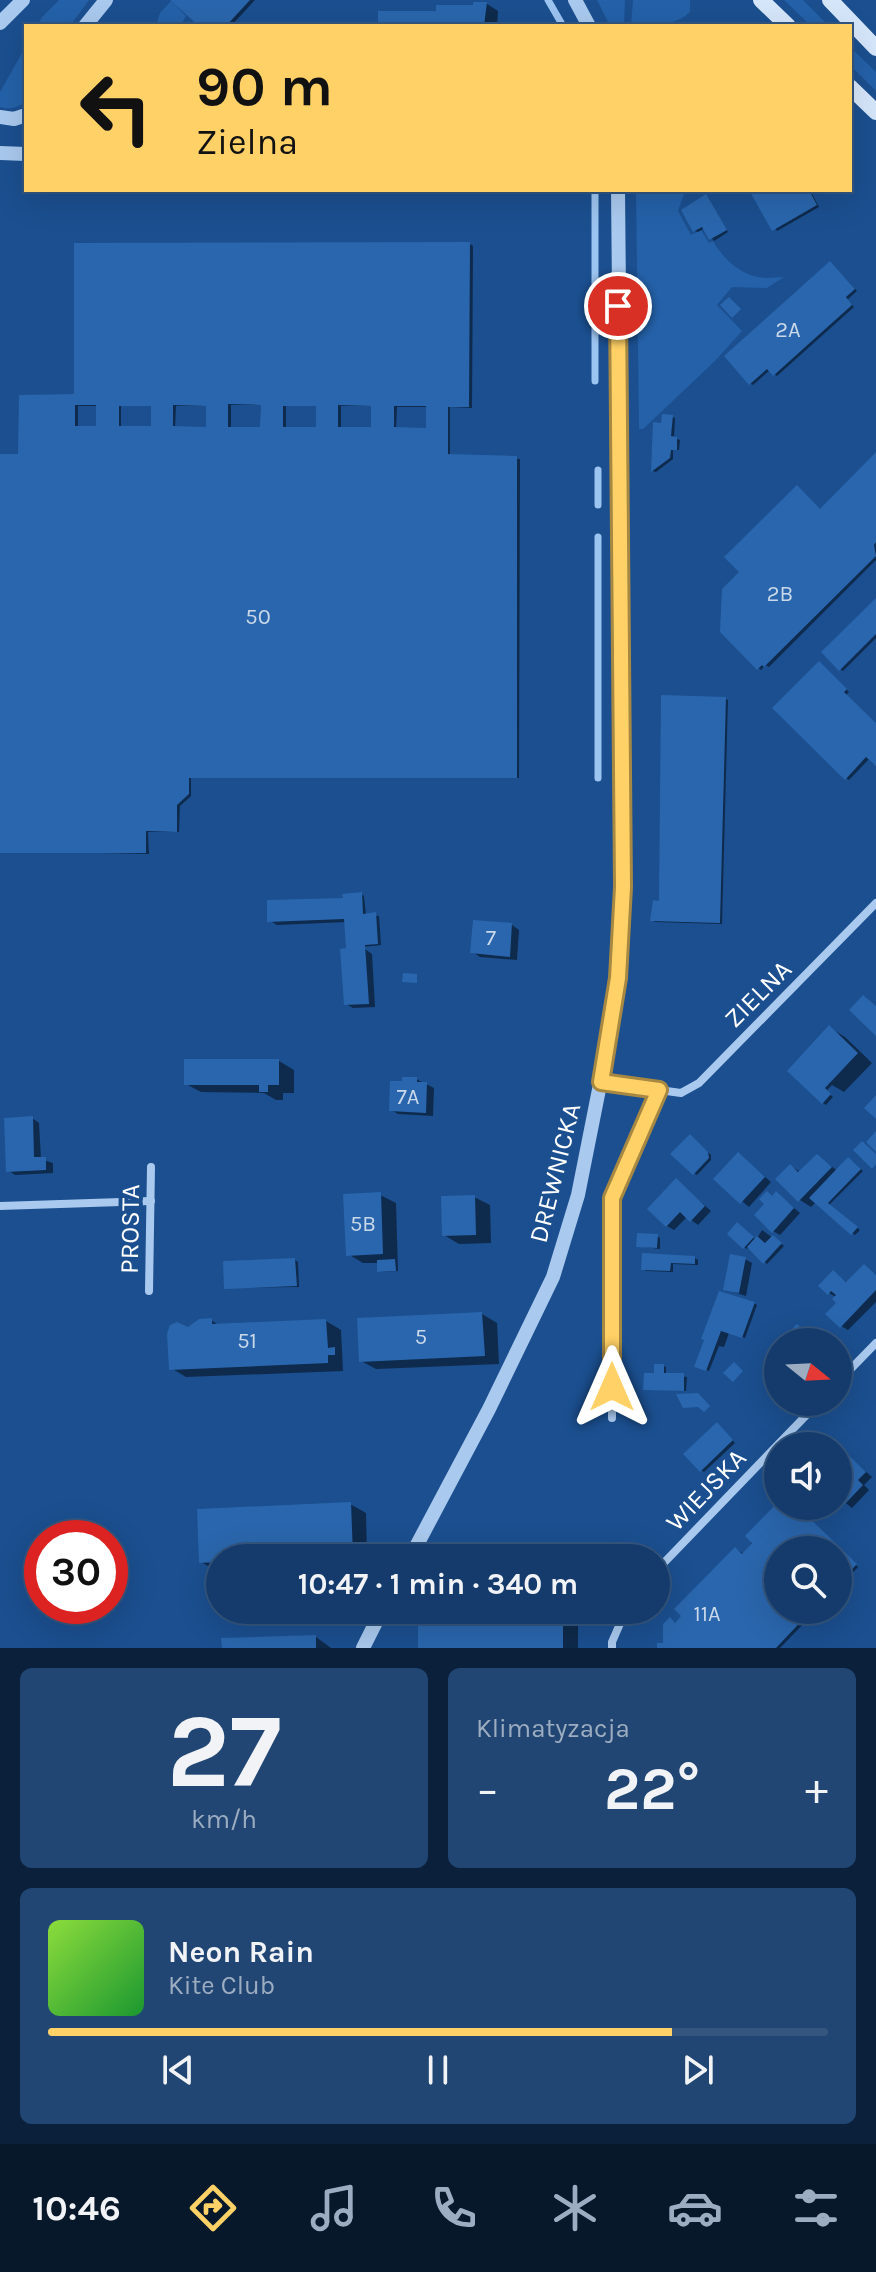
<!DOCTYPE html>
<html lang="pl">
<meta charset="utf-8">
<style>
:root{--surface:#143b6b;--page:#214673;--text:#f1f3f6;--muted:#9dadc1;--line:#33557e;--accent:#ffd166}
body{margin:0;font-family:Karla,sans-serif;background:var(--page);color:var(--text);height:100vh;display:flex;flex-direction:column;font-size:30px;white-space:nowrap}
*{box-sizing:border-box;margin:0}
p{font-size:26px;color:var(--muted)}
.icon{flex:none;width:44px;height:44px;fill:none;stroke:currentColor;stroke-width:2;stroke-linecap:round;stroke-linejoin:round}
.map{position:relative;height:1648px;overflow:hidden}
.drawer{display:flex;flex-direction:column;gap:20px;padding:20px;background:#0b203b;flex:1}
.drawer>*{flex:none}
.banner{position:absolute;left:24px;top:24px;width:828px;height:168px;border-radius:0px;box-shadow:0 8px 32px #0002,0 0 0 2px var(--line);background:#ffd166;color:#111;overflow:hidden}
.needle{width:52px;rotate:108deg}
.buttons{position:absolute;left:764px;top:1328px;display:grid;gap:16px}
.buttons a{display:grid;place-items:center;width:88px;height:88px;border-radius:50%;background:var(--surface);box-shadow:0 8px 32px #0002,0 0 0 2px var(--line);font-size:40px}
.speed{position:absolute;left:24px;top:1520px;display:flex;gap:16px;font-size:40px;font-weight:700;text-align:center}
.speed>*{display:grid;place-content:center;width:104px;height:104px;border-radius:50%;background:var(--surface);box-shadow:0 8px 32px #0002,0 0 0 2px var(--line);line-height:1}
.speed .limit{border:12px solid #d22;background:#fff;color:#111}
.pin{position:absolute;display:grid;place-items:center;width:68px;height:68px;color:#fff;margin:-34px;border:4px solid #fff;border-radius:50%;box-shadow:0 2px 8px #0007}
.me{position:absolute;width:88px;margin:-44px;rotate:0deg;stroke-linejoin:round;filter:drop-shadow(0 0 6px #0008)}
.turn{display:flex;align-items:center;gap:28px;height:168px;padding:0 40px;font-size:36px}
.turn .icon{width:104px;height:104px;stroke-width:2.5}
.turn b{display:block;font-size:56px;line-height:68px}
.big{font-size:60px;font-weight:700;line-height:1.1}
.drawer .widget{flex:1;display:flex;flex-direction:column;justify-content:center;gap:12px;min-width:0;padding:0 28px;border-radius:12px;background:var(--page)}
.drawer .dial{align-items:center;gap:0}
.dial b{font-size:104px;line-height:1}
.song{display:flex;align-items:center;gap:24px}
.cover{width:96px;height:96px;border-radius:12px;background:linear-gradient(135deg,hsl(90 70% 55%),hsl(130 70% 35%))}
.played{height:8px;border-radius:4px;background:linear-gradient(90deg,var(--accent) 80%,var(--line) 80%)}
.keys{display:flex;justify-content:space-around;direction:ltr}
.heat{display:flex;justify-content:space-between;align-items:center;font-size:44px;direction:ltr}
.drawer .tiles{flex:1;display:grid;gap:20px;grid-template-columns:1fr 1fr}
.widget:last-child{grid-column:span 2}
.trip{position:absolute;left:206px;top:1544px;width:464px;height:80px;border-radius:40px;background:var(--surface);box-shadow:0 8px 32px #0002,0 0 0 2px var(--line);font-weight:700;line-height:80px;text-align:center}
.dock{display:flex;height:128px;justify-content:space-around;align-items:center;background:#08182b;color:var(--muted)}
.dock .icon{width:56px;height:56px}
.dock .active{color:var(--accent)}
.dock b{font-size:36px;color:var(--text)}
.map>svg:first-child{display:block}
</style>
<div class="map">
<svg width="876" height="1648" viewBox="0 0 876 1648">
<rect width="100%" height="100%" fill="#1b4f8f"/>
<g fill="#2461a8">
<path d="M59 0H89L70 26H37L42 17Z"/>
<path d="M597 0H625L624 26H610Z"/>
<path d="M633 0H690V12C674 27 651 26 631 26Z"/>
<path d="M784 0H803L829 26H811Z"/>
<path d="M171 1 186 16 180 26H156L160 13Z"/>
<path d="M26 46V101C18 108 10 110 0 107V92Z"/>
<path d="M850 47 876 72V91L850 65Z"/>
<path d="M636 190 681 192 684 194 678 211 691 235 701 230 709 243 713 241C723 258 738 273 758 277 766 279 776 277 784 277L767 288 732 287 717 305 742 331 715 361 643 429H639Z"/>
</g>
<g fill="#0007" fill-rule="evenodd">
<path d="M173 0H255L231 26H201Z"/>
<path d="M487 4 498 11 497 26H380L438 13V7Z"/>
<path d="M752 190H810L819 207 777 231Z"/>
<path d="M706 196 728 232 714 241 705 228 698 232 695 231Z"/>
<path d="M470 244 473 246 472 408 450 407V456L520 459 519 778H191V796L180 806 179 832H148L149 854 2 851 0 456H20L76 396ZM231 405H263L262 429H231ZM78 406H98V428H78ZM121 406H153V428H121ZM176 406H208V429L175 428ZM286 406H318V429H286ZM341 406H373V429H341ZM397 407H428V430L396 429Z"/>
<path d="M833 265 857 291 847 300 854 307 777 376 770 370 753 385 750 383Z"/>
<path d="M672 417 675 418 674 438 680 440 679 450H673V459L656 472 653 471 655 424H663Z"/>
<path d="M876 455V560L769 667 765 665 761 670 758 668 821 511Z"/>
<path d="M876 600V638L843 671 840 669Z"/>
<path d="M822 665 849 692 846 695 876 724V763L870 758 849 780 846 778Z"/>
<path d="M725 699 728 700 722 924 655 922 652 920 661 904Z"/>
<path d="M361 894 364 896 366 915 379 916 381 945 362 947 372 954 375 1007 353 1008 346 1004 348 950 346 922 277 925 269 920Z"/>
<path d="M512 925 519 930 517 960 480 957 473 952Z"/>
<path d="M830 1028 845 1037 872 1063 844 1092 832 1085 826 1091 833 1097 826 1105 823 1103Z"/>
<path d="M279 1061 294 1070V1093H283V1100H276L264 1093 201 1092 186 1084Z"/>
<path d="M416 1079 434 1088 433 1116 398 1114 391 1110Z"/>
<path d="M32 1118 39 1123 41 1159 53 1163V1173L15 1175 8 1170Z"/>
<path d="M693 1138 711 1155V1160L697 1175 694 1173Z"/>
<path d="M738 1154 771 1182 749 1207 716 1179Z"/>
<path d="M817 1156 838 1171 852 1161 863 1171 829 1205 860 1230 855 1235 816 1202 811 1207 800 1200 778 1179 790 1166 801 1172Z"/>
<path d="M676 1180 711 1211 698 1225 687 1217 674 1230 667 1226Z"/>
<path d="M776 1193 800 1213 780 1235 773 1231Z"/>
<path d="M380 1195 396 1203 398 1271 382 1272 379 1271V1263H363L348 1254Z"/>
<path d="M474 1197 490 1205 491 1243 459 1244 444 1235Z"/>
<path d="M741 1227 756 1240 762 1230 784 1246 767 1264 749 1246 747 1249 744 1247Z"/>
<path d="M657 1236 660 1238V1249L638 1246Z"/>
<path d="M644 1256 695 1258 698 1260V1265L673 1264V1272L646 1271 643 1269Z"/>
<path d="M745 1259 752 1263 746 1296 725 1289Z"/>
<path d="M295 1260 298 1262 299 1287 226 1288Z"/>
<path d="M864 1266 876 1275V1302L848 1330 841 1326 839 1303 836 1297 829 1293 833 1272 848 1283Z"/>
<path d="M754 1303 757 1305 745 1338 729 1333 724 1347 719 1346 709 1371 699 1367 706 1340Z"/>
<path d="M482 1314 497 1323 499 1364 376 1369 361 1361Z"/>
<path d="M211 1320 220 1326 326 1321 341 1330 343 1371 186 1377 171 1368 189 1329Z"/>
<path d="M663 1366 666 1367V1375L687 1377 686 1391 645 1389Z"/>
<path d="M720 1427 735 1443 704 1472 701 1470Z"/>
<path d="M843 1452 872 1477 864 1485 869 1490 852 1508 838 1497V1458Z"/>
<path d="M350 1504 366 1513 367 1558H220V1570L217 1571 201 1562Z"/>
<path d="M778 1505 796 1506 858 1567 848 1578 852 1581 838 1595V1550H778V1610H823L815 1619 811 1616 780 1648H659L665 1645 670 1620 677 1624 735 1549 744 1554Z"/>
<path d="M276 1610H335L336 1618 284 1621 276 1616Z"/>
<path d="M481 1610H563L578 1619V1648H420Z"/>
<path d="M316 1637 331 1648H224Z"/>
</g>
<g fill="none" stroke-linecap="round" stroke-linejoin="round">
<g stroke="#9cc4f0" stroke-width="7">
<path d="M548 0 563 26"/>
<path d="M595 381V190"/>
<path d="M598 470V505"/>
<path d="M598 537V778"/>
</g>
</g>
<g fill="#2a66ad" fill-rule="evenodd">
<path d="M170 0H250L226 26H199Z"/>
<path d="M473 2H487L484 26H378V11H436V5H473Z"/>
<path d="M749 190H809L817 205 772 231Z"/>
<path d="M706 194 727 230 709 240 702 227 693 232 681 210Z"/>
<path d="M470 242 469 407H448V454L517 456V778H189V794L177 805V832L146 831V853H0V454H18L19 395 74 394V243ZM228 404 261 405 260 427H228ZM75 405H96V426H75ZM173 405 206 406V427L173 426ZM338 405 371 406V427H338ZM119 406H151V426H119ZM283 406H316V427H283ZM394 406H426V428L394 427Z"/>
<path d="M830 261 855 289 846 297 852 305 773 376 767 369 749 385 724 356Z"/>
<path d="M729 297 741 309 732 318 720 305Z"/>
<path d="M662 414 673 415 671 436 677 437V450H671L670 458 651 472 653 422 661 423Z"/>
<path d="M876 452V542L874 545 876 556 764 667 762 665 757 670 720 632 722 589 739 572 724 557 797 485 820 509Z"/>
<path d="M876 598V634L839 671 821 652Z"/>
<path d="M819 661 847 689 844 692 876 723V766L866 757 845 780 772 708Z"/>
<path d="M661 695 726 697 720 923 650 921 653 900 659 901Z"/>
<path d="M362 892 363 914 376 912 378 944 365 945 369 1004 344 1005 340 949 346 948 344 919 267 922V900L343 898 342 894Z"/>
<path d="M473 920 512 923 510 957 470 953Z"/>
<path d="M403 973 417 974V983L402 982Z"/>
<path d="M863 995 876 1006V1036L849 1010Z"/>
<path d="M829 1025 858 1053 825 1088 831 1094 822 1104 787 1071Z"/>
<path d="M184 1059H279V1085H268V1092H259V1085H184Z"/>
<path d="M402 1077H417V1082H427L426 1113 389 1111 390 1081H402Z"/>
<path d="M876 1095V1119L864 1108Z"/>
<path d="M33 1116 34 1157H46V1170L6 1172 4 1118Z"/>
<path d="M876 1131V1152L866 1142Z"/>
<path d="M690 1134 708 1152 709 1158 693 1175 670 1154Z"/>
<path d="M862 1141 876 1154V1164L872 1169 853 1150Z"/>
<path d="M738 1152 765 1177 740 1204 713 1179Z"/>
<path d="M817 1154 832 1167 798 1202 775 1179 790 1164 798 1172Z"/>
<path d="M848 1157 861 1169 828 1203 858 1227 851 1235 809 1198Z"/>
<path d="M676 1178 705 1206 690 1222 680 1212 666 1227 647 1209Z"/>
<path d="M767 1191 772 1196 776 1191 794 1208 772 1233 754 1215 764 1204 759 1199Z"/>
<path d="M381 1192 383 1254 346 1256 343 1194Z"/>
<path d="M475 1195 476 1235 442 1236 441 1196Z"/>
<path d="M737 1222 754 1237 743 1249 727 1234Z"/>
<path d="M637 1233 658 1234 657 1248 636 1247Z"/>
<path d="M773 1235 782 1243 763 1264 747 1247 757 1236 765 1243Z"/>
<path d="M642 1253 695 1256V1264L671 1263 670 1271 641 1270Z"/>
<path d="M730 1254 746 1257 739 1293 723 1290Z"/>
<path d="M295 1258 297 1286 224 1289 223 1261Z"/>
<path d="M395 1259 396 1271 377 1272V1260Z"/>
<path d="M864 1264 876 1275V1290L840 1328 825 1314 836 1303 832 1299 836 1295 831 1291 828 1295 818 1286 833 1270 846 1282Z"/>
<path d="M719 1291 755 1302 742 1338 721 1331 706 1371 694 1367 704 1340 701 1339Z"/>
<path d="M482 1312 485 1356 359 1362 357 1318Z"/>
<path d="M212 1318V1324L326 1319 328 1348 335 1347V1355H328V1363L169 1370 167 1334 170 1325 177 1322 188 1327 199 1319Z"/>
<path d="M797 1324 816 1342H779Z"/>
<path d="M734 1362 743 1371 733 1382 723 1373Z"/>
<path d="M654 1364H664V1373H684V1391L643 1390 644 1373H654Z"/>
<path d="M698 1393 710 1406 704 1412 698 1407 683 1408 676 1394Z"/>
<path d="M717 1422 733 1440 700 1472 683 1454Z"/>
<path d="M843 1450 866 1472 858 1480 863 1485 844 1505 838 1500V1455Z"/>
<path d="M351 1502 353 1556 220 1558V1562L199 1563 197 1509Z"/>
<path d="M778 1502V1506H797L857 1564 838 1584V1550H778V1610H812L776 1648H657V1643H663V1624L670 1617 675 1623 681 1616 674 1609 735 1547 742 1554 752 1543 745 1536Z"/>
<rect x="274" y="1610" width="59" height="7"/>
<rect x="418" y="1610" width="145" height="38"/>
<path d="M316 1635V1648H222L221 1638Z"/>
</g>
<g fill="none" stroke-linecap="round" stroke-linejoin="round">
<g stroke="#a9c9ee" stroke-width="8">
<path d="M601 1082 681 1093 699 1083 876 903"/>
<path d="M0 1206 151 1201"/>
<path d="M149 1291 151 1167"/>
<path d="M838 1382 876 1343"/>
<path d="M612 1418V1198L659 1090"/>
<path d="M656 1571 819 1402"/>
<path d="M612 1648V1642L626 1610"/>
</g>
<g stroke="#a9c9ee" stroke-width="14">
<path d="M575 0 589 26"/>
<path d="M0 23 23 0"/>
<path d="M85 26 106 0"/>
<path d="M0 117 14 119 26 115"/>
<path d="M0 153 26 154"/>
<path d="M410 1558 489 1409 553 1277 578 1195 614 1014 622 911 624 800 618 190"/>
<path d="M363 1648 382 1610"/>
</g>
<g stroke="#d6e6fa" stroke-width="16">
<path d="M761 0 788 26"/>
<path d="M830 0 876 48"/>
<path d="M850 87 876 112"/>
</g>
</g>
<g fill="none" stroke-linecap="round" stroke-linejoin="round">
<g stroke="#a68842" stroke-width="20">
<path id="route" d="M612 1387V1198L659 1090 601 1082 618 978 623 887 618 306"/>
</g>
<use href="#route" stroke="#ffd166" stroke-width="14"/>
</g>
<g text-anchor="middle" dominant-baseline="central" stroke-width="8" stroke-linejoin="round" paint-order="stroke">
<g font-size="22" fill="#cad9ea">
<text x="788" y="330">2A</text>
<text x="780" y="594">2B</text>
<text x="258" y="617">50</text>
<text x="491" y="938">7</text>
<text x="408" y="1097">7A</text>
<text x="363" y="1224">5B</text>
<text x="421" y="1337">5</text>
<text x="247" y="1341">51</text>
<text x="707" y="1614">11A</text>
</g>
<g font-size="26" fill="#fff" stroke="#1b4f8f">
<text transform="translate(758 994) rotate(-45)">ZIELNA</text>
<text transform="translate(555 1173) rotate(-76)">DREWNICKA</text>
<text transform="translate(130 1229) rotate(-89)">PROSTA</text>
<text transform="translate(706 1490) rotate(-46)">WIEJSKA</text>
</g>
</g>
</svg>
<div class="buttons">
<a><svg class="needle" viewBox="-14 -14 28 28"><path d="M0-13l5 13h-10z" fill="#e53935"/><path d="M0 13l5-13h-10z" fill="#9dadc1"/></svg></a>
<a><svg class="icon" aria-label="sound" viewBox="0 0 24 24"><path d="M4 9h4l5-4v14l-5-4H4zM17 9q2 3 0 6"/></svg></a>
<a><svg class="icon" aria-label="search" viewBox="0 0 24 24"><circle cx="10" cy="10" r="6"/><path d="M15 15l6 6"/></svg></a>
</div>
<div class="speed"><div class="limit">30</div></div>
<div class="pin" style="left:618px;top:306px;background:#d93025"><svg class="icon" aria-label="arrive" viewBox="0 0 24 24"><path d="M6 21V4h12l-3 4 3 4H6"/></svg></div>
<svg class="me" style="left:612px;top:1387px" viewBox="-20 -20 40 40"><path d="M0-17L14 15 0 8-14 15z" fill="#ffd166" stroke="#fff" stroke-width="4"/></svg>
<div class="trip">10:47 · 1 min · 340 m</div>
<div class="banner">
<div class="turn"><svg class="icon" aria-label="left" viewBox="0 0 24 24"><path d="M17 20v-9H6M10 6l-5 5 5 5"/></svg><div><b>90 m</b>Zielna</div></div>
</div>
</div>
<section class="drawer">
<div class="tiles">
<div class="widget dial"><b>27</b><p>km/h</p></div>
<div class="widget"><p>Klimatyzacja</p>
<div class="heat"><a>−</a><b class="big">22°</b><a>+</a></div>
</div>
<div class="widget">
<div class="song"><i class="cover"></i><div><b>Neon Rain</b><p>Kite Club</p></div></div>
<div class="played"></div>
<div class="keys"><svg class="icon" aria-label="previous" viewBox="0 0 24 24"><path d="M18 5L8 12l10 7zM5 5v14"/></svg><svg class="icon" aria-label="pause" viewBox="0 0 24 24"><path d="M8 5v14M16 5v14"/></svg><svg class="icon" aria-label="next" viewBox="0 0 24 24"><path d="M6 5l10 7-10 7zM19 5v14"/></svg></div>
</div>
</div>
</section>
<nav class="dock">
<b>10:46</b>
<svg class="icon active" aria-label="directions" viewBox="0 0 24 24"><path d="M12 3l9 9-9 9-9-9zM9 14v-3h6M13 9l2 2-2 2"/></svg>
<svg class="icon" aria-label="music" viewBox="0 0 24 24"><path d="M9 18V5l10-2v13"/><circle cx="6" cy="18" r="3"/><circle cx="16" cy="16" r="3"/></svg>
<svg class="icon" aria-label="phone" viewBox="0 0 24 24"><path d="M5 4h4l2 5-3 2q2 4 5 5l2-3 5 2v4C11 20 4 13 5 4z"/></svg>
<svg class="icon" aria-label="climate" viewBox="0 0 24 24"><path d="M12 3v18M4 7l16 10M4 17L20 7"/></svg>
<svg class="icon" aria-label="car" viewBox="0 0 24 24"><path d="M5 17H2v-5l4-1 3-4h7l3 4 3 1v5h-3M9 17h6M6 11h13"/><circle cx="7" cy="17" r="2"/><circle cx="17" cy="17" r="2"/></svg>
<svg class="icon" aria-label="filters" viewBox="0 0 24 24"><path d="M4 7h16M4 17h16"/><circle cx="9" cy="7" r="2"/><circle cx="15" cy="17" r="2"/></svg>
</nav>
